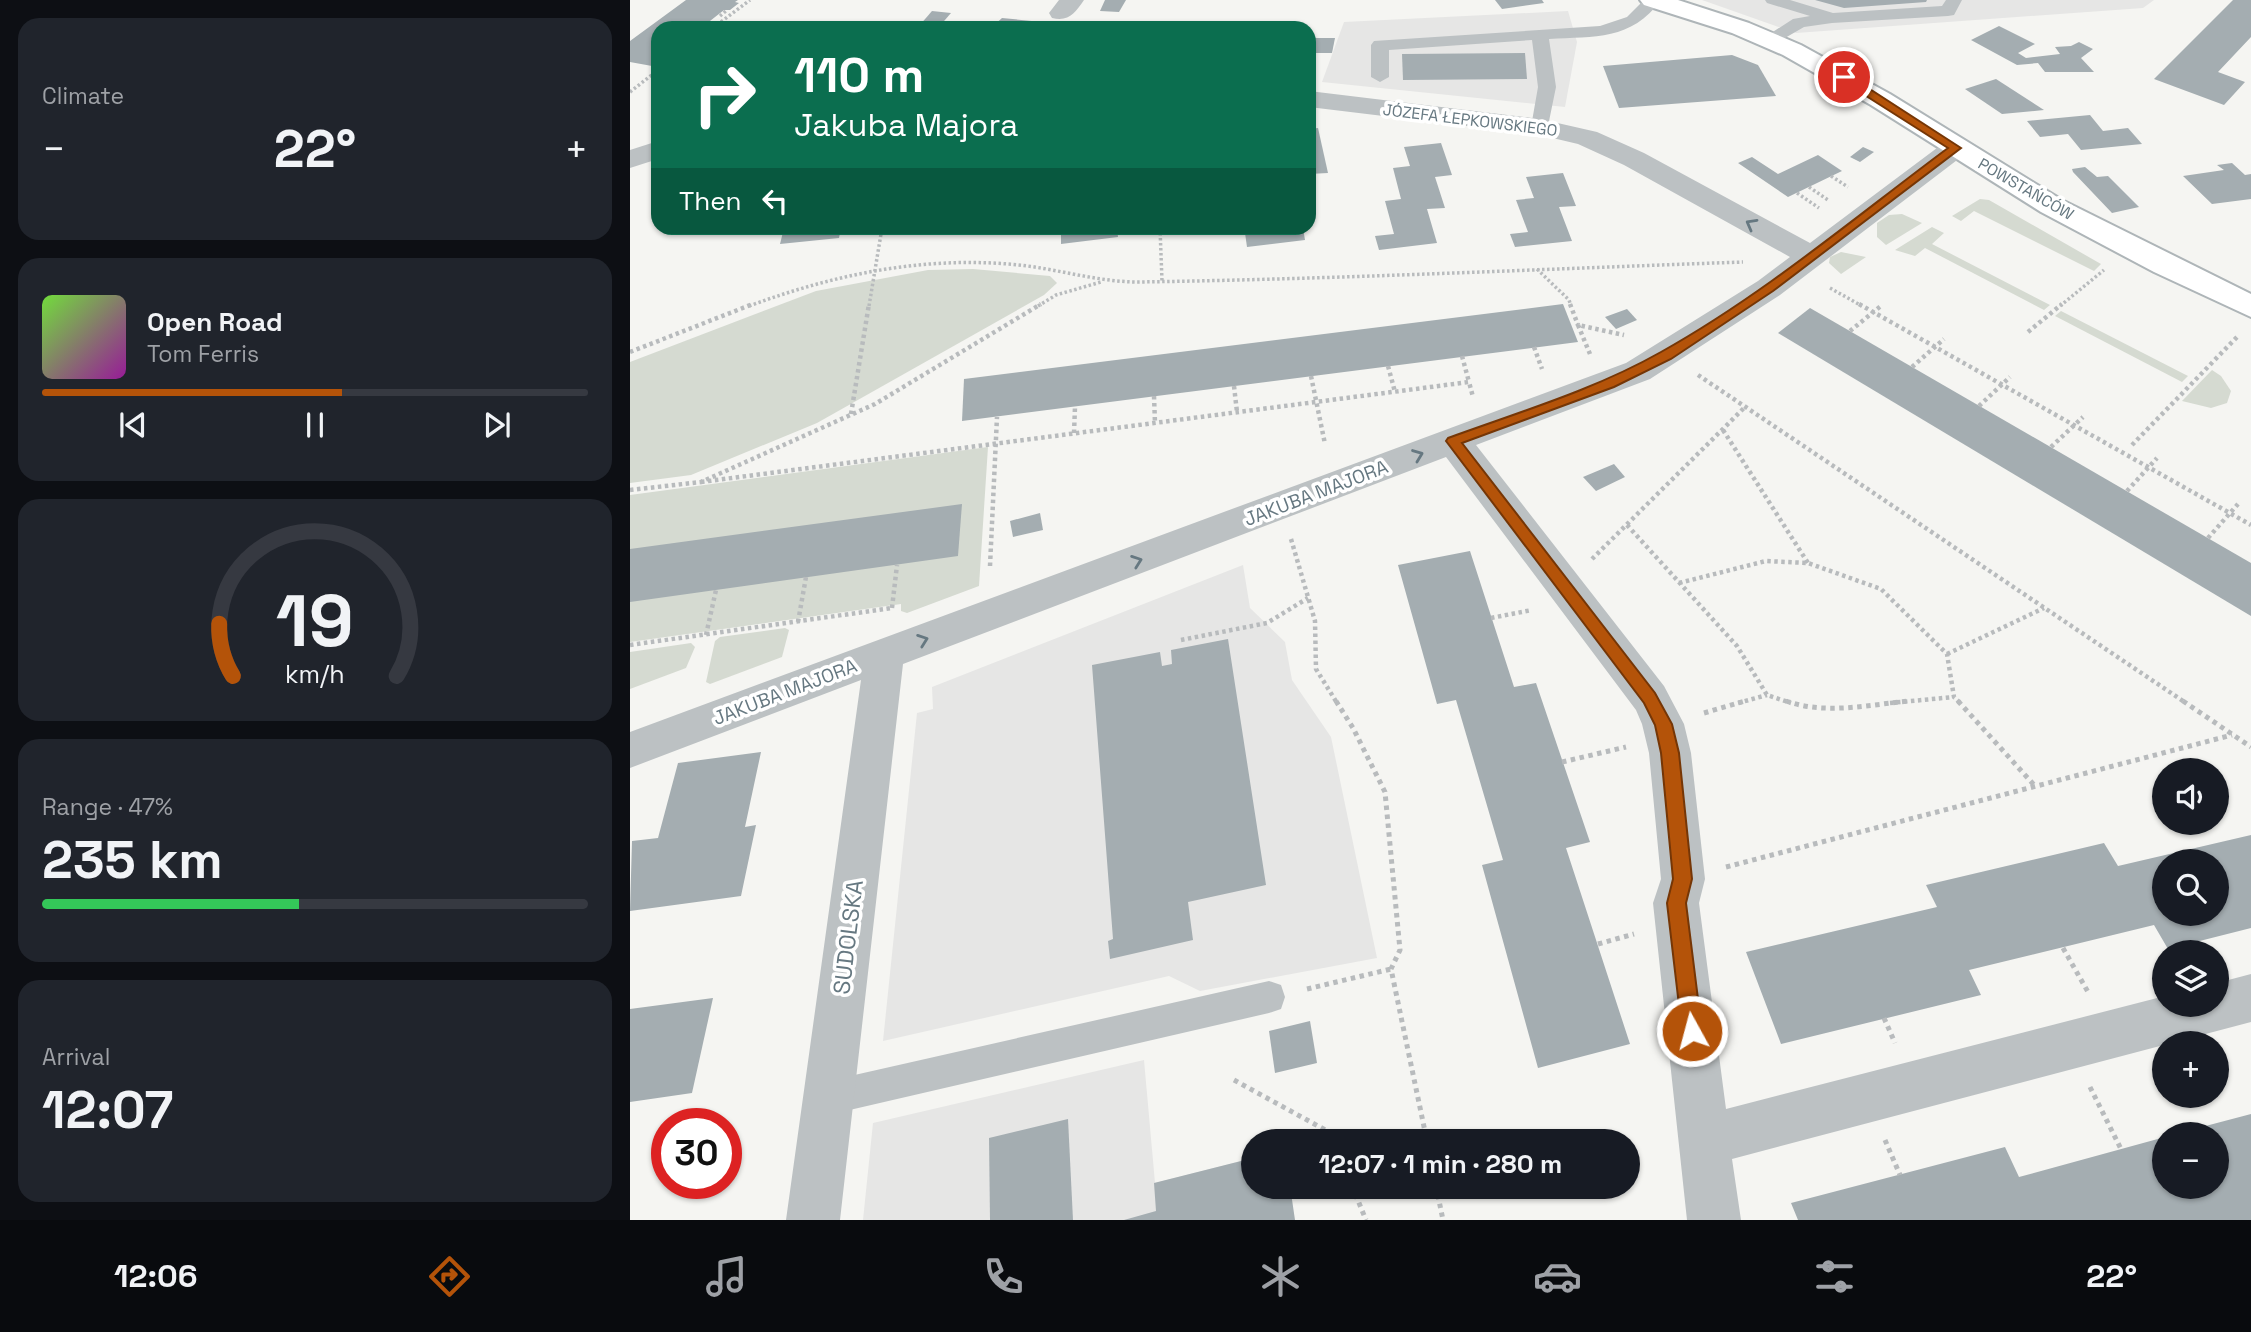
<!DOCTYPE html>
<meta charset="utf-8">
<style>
:root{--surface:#171b24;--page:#20242c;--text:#f1f3f6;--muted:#9ea1a6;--line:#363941;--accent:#b45309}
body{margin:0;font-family:"Space Grotesk",sans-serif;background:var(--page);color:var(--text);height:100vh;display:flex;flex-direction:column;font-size:26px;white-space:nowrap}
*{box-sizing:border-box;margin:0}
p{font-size:23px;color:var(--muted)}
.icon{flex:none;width:38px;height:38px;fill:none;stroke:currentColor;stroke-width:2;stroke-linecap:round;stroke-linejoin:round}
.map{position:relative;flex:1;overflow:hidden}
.sheet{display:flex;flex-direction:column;gap:18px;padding:18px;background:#0d0f14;width:630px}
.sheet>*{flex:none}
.hud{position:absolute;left:21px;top:21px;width:665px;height:214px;border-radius:21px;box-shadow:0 2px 5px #0004;background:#0b6e4f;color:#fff;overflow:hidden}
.controls{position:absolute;left:1522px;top:758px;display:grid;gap:14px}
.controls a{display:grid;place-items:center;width:77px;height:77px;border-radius:50%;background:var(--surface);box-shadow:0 2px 5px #0004;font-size:35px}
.speed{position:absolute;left:21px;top:1108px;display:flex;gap:14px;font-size:35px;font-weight:700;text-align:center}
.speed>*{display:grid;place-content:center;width:91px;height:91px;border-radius:50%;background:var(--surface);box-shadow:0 2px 5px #0004;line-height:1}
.speed .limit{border:10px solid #d22;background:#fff;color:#111}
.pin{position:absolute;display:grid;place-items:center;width:60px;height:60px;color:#fff;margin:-30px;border:4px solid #fff;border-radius:50%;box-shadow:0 2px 7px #0007}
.me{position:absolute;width:77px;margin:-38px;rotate:353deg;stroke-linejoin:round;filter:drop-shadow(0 0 5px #0008)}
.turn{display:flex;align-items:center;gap:24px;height:147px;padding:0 28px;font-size:32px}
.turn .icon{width:91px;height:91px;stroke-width:2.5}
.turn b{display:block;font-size:49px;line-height:60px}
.then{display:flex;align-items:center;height:66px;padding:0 28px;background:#0003;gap:14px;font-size:26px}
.big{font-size:52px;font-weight:600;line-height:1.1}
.sheet .card{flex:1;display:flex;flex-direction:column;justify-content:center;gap:10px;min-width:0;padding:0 24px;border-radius:21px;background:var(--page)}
.sheet .dial{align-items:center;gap:0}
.dial svg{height:182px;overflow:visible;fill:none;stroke:var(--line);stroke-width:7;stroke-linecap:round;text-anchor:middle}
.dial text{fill:var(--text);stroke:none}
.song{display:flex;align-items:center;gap:21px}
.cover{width:84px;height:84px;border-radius:10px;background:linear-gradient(135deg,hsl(100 70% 55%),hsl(300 70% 35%))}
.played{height:7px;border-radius:4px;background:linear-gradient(90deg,var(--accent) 55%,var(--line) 55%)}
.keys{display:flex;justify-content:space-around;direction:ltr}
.heat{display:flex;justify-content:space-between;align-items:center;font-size:38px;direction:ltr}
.charge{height:10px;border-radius:5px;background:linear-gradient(90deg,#34c759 47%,var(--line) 0)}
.trip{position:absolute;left:611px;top:1129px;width:399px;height:70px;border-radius:35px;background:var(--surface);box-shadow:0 2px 5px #0004;font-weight:600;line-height:70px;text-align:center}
.dock{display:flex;height:112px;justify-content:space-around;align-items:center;background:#090b0e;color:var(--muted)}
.dock .icon{width:49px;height:49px}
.dock .current{color:var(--accent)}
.dock b{font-size:32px;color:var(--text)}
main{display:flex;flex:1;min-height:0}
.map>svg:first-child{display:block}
</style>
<main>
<section class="sheet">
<div class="card"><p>Climate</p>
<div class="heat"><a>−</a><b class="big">22°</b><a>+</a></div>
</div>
<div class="card">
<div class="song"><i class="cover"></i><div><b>Open Road</b><p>Tom Ferris</p></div></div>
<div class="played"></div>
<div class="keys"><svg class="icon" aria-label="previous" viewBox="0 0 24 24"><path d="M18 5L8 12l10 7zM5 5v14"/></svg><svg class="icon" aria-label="pause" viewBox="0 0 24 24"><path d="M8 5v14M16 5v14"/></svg><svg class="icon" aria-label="next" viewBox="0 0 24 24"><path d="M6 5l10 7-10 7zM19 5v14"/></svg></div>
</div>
<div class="card dial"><svg viewBox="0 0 100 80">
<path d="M14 69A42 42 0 1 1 86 69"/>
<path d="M14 69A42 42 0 0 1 8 46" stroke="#b45309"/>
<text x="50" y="56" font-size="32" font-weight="700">19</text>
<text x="50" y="72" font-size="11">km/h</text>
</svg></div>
<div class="card"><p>Range · 47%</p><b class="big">235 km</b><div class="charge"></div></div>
<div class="card"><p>Arrival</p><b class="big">12:07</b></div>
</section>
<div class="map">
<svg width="1621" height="1220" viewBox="0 0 1621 1220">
<rect width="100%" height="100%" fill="#f5f5f2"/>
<g fill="#e6e6e5">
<path d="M1072 0H1524L1513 8 1166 33Z"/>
<path d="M938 11 947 42 935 107 692 82 714 22Z"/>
<path d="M613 565 620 608 655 642 662 680 701 737 747 958 570 991 539 976 253 1041 287 713 303 709 302 687Z"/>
<path d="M514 1060 525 1183 623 1158V1186L665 1220H233L243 1123Z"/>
</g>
<g fill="#d5dad1">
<path d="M1350 199 1359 200 1471 264 1464 271 1344 211 1331 221 1322 216Z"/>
<path d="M1272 214 1292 223 1256 245 1247 237V223L1259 215Z"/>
<path d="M1302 227 1314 233 1302 244 1420 305 1414 310 1295 248 1285 256 1265 250Z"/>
<path d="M1211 252 1236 257 1211 274 1199 263 1200 257Z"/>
<path d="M343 269 420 276 427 283 414 295 187 423 61 475 0 483V362L186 291 298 270Z"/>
<path d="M1431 311 1558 376 1552 382 1425 316Z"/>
<path d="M1582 370 1591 376 1601 391 1597 403 1581 408 1552 401Z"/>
<path d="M358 447 349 586 277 613 271 611V604L0 642V495Z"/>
<path d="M155 628 159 630 152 657 80 684 76 682 85 641 90 637Z"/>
<path d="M61 643 65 647 56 668 0 689V652Z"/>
</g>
<g fill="#a4adb1" fill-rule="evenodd">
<path d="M56 0H108L105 2 109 3 100 10H94L71 28H28V61L22 66 0 62V41Z"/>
<path d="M475 0H496L489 12 470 11Z"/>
<path d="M865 0H912L914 3 872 9Z"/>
<path d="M1185 0H1297L1296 2 1214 8Z"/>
<path d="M1603 0H1621V37L1588 72 1615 82 1594 105 1524 79Z"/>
<path d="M302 11 321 13 308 28 289 26Z"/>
<path d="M372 18 412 22 408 28H361Z"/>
<path d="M461 22 476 23 526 24 524 28H459Z"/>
<path d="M1369 26 1405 44 1388 53 1396 58 1430 54 1425 47 1441 46 1449 42 1463 49 1451 58 1464 72H1415L1408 63 1387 65 1341 40Z"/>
<path d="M679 38H705L702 53H679Z"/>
<path d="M895 53 897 79 773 80 772 54Z"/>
<path d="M1102 55 1128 65 1146 96 989 108 973 66Z"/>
<path d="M1366 79 1414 110 1372 114 1335 89Z"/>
<path d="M1460 115 1473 131 1498 128 1512 144 1451 150 1438 134 1410 137 1397 121Z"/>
<path d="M688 128 698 173 679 174V129Z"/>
<path d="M811 143 822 175 805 177 815 208 797 209 807 243 749 250 745 236 764 234 755 201 771 199 763 168 780 166 774 147Z"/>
<path d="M1233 147 1244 152 1230 162 1220 157Z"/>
<path d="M1188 155 1212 171 1158 197 1108 163 1122 157 1148 174Z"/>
<path d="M1602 163 1615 175 1621 174V199L1582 204 1553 176 1594 170 1587 165Z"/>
<path d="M1455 167 1467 177 1478 176 1509 207 1482 213 1443 172 1442 169Z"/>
<path d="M933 173 946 206 929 207 942 241 885 247 880 234 898 232 886 200 904 198 896 177Z"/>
<path d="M680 174 686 206H679V175Z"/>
<path d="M154 228H211L209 238 150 244Z"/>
<path d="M431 228H487L488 237 431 244Z"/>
<path d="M634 228H673L675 240 617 247 615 233 635 231Z"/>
<path d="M933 304 948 342 332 421 334 379Z"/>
<path d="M1180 308 1621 563V616L1148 333Z"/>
<path d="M997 309 1007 320 986 329 975 317Z"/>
<path d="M984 464 995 477 966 491 953 477Z"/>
<path d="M332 504 328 556 0 602V549Z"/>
<path d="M410 513 413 530 383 537 380 521Z"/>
<path d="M840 551 884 687 906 683 960 842 936 848 1000 1044 908 1068 852 865 873 860 826 700 807 704 768 565Z"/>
<path d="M598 639 636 885 558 902 563 940 480 959 478 941 483 939 462 665 530 652 532 666 542 664 541 650Z"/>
<path d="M131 752 115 827 126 825 111 896 0 911 2 841 28 838 48 763Z"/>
<path d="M1621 835V928L1538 949 1524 925 1339 970 1351 995 1151 1044 1116 952 1307 907 1296 885 1474 843 1488 866ZM1535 861H1587V914H1535Z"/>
<path d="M83 998 62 1093 0 1102V1009Z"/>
<path d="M680 1021 687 1063 645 1073 639 1031Z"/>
<path d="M1621 1114V1220H1168L1161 1203 1375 1147 1389 1177 1535 1137V1186H1587V1134L1549 1133Z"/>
<path d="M438 1119 443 1220H360L359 1138Z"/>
<path d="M623 1158V1186H660L665 1220H494L526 1211 524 1183Z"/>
</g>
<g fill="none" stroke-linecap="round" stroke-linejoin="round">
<g stroke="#aeb5b8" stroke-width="4">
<path id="secondary" d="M1010 0H1048L1119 23 1171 45 1260 94 1432 200 1621 294V317L1524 272 1411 212 1241 105 1153 55 1102 33 1014 5Z"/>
</g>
<g stroke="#b8bbbd" stroke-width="3.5" stroke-dasharray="2.5 2.5" stroke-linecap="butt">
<path d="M90 16 97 10"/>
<path d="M83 28 120 0"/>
<path d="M0 92 28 70"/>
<path d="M1201 176 1218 187"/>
<path d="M1179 187 1198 200"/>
<path d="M1167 193 1189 208"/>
<path d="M530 228 532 281"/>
<path d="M907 269 939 300 941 306"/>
<path d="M1200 288 1232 306"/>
<path d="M119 306C203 275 288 257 378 264 423 267 464 282 509 282 710 279 912 269 1113 262"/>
<path d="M239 306 252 228"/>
<path d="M408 306 426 295 471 282"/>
<path d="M1430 306 1474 270"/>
</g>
<g stroke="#b8bbbd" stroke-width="4.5" stroke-dasharray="3.5 3.5" stroke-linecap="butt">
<path d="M940 304 948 325"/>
<path d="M1229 304 1621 525"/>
<path d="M1220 331 1252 305"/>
<path d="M1398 332 1432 304"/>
<path d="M904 347 912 369"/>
<path d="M0 352 123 304"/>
<path d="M960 354 948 325 994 335"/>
<path d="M832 356 839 382"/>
<path d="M758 366 765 392"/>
<path d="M1282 367 1314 339"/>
<path d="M1068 375 1556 703"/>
<path d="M681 376 695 444"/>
<path d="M604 386 607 412"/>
<path d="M524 396 525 423"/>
<path d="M1349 406 1380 377"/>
<path d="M221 414 239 304"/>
<path d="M1093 430 1178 563"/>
<path d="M444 433 445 407"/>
<path d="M1502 445 1608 336"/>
<path d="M1421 447 1453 417"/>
<path d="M71 482 839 382 843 397"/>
<path d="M0 490 71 482 245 404 411 304"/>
<path d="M1497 491 1527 458"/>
<path d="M997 525 1107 646 1137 695 1161 703"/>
<path d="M1578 538 1608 504"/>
<path d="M661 539 685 621 686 669 707 703"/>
<path d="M962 559 1115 407"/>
<path d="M360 566 367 417"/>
<path d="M1049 583 1136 561 1178 563 1251 589 1317 654 1324 697 1330 703"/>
<path d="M262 608 267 565"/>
<path d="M861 618 902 610"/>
<path d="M168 622 176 577"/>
<path d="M76 635 86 590"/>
<path d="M551 640 637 623 678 598"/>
<path d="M0 645 262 608"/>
<path d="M1317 654 1414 608"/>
<path d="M1108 703 1137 695"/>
<path d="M1260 703 1324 697"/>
</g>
<g stroke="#b8bbbd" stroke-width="5" stroke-dasharray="4.5 4.5" stroke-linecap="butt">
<path d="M706 701 723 728 755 792 770 950 761 969 797 1141"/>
<path d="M1156 701C1195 715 1238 705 1278 701"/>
<path d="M1328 701 1405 786"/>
<path d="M1553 701 1621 747"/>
<path d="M1074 713 1115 701"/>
<path d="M932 762 996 747"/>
<path d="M1096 867 1602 735"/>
<path d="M968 944 1004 934"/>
<path d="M1433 948 1458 992"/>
<path d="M677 989 761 969"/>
<path d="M1254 1018 1265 1043"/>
<path d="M604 1080 699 1132 703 1141"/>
<path d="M1460 1087 1491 1149"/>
<path d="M1255 1140 1270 1175"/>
<path d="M722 1186 736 1220"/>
<path d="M806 1186 813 1220"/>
</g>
<g fill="#bcc1c3" fill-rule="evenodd">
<path d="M1014 0H1031C1001 41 965 36 919 39L926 87 917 131H903L901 127 908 87 902 40 759 50V77L750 82 741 77V45L744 41 970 26 997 17Z"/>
<path d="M1135 0H1160L1203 13 1312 6 1316 0H1332L1324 15 1318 16 1202 23 1174 27 1141 46 1135 45 1132 41 1135 37 1163 19 1180 16 1137 3Z"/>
<path d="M639 981 651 985 655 997 651 1009 639 1013 198 1115 186 1110 181 1098 186 1086 198 1081Z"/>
</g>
<g fill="#bcc1c3" fill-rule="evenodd">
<path d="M429 0H454C445 13 439 22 422 18L419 13Z"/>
<path d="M679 91 910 119 967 132 1014 153 1180 243 1315 142 1325 140 1335 142 1339 148 1335 154 1150 295 1020 379 846 445 1034 686 1054 724 1061 753 1075 879 1069 903 1096 1109 1535 996V1004H1587V983L1621 974V1022L1102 1159 1111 1220H1057L1023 903 1031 879 1019 753 1012 724 1006 710 816 457 273 664 210 1220H156L231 680 0 768V732L996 363 1128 281 1160 257 994 165 948 144 910 135 679 107Z"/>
<path d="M28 141V159L0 168V150Z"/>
</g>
<use href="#secondary" fill="#fff" fill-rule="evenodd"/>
</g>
<defs><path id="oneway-chevron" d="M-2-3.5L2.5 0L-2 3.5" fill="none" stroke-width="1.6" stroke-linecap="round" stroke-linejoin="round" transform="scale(1.75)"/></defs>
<g stroke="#667881">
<use href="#oneway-chevron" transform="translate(1121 224) rotate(-151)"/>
<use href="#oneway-chevron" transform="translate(788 455) rotate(-21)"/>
<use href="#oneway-chevron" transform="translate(507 561) rotate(-20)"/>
<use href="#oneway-chevron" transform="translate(293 640) rotate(-20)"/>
</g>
<path fill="#b45309" stroke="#753606" stroke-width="2" d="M1211 75H1218L1331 148 1143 291 1041 359 984 387 832 443 1025 693 1042 724 1049 753 1062 879 1056 903 1072 1031 1069 1038 1062 1041 1054 1038 1052 1031 1037 903 1043 879 1031 753 1025 725 1014 703 816 441 818 438C889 412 964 390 1031 352 1133 295 1224 218 1318 148L1211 80Z"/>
<g text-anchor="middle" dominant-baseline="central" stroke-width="7" stroke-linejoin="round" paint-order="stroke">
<g font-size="16" fill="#667881" stroke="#fff">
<text transform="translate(840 120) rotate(7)">JÓZEFA ŁEPKOWSKIEGO</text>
<text transform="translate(1396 189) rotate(30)">POWSTAŃCÓW</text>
</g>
<g font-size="19" fill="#667881" stroke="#fff">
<text transform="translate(686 493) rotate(-21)">JAKUBA MAJORA</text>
<text transform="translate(155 692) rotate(-21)">JAKUBA MAJORA</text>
</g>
<g font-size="23" fill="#667881" stroke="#fff">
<text transform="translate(218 937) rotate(-83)">SUDOLSKA</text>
</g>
</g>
</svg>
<div class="controls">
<a><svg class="icon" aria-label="sound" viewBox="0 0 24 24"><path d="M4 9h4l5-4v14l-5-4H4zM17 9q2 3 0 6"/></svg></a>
<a><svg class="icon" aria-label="search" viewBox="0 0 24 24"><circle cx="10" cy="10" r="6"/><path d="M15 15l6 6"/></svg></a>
<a><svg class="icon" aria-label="layers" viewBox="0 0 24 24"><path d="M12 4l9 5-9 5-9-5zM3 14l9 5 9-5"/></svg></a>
<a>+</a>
<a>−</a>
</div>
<div class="speed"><div class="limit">30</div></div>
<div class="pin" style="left:1214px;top:77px;background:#d93025"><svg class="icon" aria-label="arrive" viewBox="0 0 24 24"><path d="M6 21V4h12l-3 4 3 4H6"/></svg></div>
<svg class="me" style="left:1062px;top:1031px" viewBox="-20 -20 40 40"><circle r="17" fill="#b45309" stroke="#fff" stroke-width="3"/><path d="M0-11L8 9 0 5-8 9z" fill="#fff"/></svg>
<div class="trip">12:07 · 1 min · 280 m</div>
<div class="hud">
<div class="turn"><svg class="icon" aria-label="right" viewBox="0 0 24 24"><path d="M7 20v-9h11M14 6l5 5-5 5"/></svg><div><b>110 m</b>Jakuba Majora</div></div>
<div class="then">Then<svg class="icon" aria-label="left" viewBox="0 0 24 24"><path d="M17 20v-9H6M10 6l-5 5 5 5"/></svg></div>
</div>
</div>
</main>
<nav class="dock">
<b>12:06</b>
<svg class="icon current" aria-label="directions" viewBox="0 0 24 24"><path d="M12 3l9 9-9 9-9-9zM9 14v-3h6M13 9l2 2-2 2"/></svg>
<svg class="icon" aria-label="music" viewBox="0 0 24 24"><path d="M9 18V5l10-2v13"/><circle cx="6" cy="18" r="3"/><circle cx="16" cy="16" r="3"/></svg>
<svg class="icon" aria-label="phone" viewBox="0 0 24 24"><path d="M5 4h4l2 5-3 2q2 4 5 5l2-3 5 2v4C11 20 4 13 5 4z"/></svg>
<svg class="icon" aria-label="climate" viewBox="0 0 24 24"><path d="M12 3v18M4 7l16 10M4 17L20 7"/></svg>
<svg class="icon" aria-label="car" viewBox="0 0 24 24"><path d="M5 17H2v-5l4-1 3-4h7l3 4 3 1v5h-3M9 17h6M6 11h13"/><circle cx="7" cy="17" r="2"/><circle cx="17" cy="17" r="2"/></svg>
<svg class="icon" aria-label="filters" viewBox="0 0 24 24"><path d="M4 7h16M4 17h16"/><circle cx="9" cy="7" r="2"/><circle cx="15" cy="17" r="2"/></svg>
<b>22°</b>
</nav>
